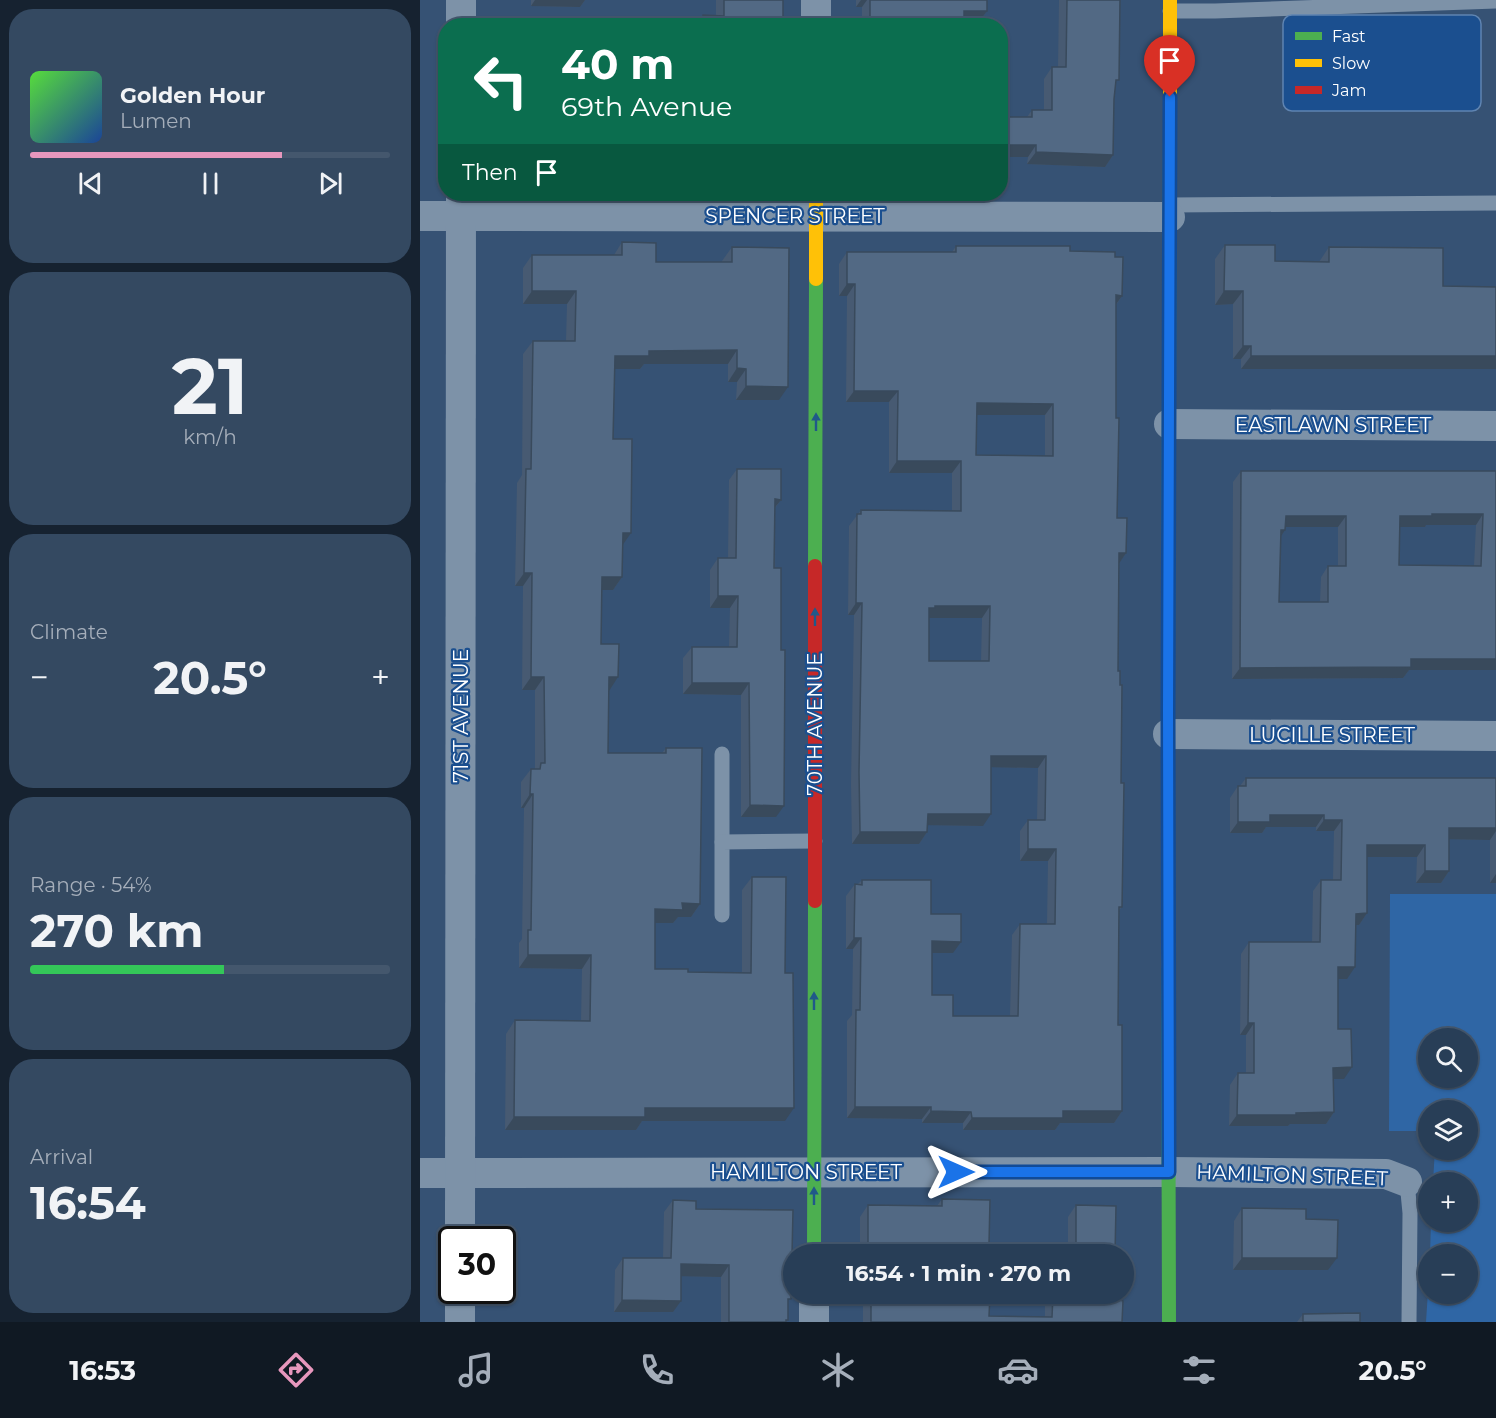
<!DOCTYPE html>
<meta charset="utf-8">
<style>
:root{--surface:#283e57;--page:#344961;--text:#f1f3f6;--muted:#a5aeba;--line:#44576d;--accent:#e797bd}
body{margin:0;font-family:Montserrat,sans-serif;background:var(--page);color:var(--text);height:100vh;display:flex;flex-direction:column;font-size:22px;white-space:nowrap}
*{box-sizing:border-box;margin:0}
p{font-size:20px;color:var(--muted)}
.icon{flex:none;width:33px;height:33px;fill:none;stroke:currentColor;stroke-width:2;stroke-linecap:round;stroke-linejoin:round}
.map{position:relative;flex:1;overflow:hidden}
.details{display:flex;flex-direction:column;gap:9px;padding:9px;background:#162230;width:420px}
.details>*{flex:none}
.guide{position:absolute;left:18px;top:18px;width:570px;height:183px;border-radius:24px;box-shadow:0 2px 4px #0004,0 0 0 2px var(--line);background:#0b6e4f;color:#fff;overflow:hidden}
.controls{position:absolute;left:998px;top:1028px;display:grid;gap:12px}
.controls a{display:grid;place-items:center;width:60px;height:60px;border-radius:50%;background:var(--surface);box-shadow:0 2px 4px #0004,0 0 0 2px var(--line);font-size:30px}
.speed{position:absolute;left:18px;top:1226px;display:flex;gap:12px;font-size:30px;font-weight:700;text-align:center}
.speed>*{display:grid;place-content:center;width:78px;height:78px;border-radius:50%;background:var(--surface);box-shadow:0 2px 4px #0004,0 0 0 2px var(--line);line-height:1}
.speed .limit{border:3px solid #111;border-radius:9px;background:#fff;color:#111}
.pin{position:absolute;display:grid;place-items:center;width:51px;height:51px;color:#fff;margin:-62px -26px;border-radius:50% 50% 50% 0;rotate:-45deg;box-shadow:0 0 6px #0007}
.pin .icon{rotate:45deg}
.me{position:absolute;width:66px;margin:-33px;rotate:90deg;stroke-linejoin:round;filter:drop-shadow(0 0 4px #0008)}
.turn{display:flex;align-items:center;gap:21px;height:126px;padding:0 24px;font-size:27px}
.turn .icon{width:78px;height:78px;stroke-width:2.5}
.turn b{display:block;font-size:42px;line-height:51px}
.then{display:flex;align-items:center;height:57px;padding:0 24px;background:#0003;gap:12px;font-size:22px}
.big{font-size:45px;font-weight:700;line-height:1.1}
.details .tile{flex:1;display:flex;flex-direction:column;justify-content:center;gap:9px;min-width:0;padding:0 21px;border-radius:24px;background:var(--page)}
.details .dial{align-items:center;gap:0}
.dial b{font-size:78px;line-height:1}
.song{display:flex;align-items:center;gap:18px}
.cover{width:72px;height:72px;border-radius:9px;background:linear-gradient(135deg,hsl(110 70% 55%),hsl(220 70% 35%))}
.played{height:6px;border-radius:3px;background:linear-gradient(90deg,var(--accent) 70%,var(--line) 70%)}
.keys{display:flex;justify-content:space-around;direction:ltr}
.heat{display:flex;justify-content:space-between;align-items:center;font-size:33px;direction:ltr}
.charge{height:9px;border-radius:4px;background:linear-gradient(90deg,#34c759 54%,var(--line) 0)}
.trip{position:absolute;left:363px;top:1244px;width:351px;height:60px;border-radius:30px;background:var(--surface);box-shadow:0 2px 4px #0004,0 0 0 2px var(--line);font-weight:700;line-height:60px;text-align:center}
.dock{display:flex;height:96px;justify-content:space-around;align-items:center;background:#101923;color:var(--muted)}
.dock .icon{width:42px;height:42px}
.dock .active{color:var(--accent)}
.dock b{font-size:27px;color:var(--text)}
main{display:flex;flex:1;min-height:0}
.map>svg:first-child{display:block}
</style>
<main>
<section class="details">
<div class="tile">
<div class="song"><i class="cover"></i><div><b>Golden Hour</b><p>Lumen</p></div></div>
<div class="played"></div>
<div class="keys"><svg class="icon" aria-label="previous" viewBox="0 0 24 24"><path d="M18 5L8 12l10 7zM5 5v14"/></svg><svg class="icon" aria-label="pause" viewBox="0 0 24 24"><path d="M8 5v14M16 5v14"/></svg><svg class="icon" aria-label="next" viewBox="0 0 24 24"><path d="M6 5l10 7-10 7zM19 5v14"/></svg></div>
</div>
<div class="tile dial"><b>21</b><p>km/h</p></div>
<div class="tile"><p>Climate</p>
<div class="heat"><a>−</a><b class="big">20.5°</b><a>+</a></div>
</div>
<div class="tile"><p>Range · 54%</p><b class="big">270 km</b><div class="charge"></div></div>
<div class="tile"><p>Arrival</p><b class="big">16:54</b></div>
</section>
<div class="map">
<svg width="1076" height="1322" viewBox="0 0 1076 1322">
<rect width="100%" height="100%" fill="#365274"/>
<path fill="#2f66a5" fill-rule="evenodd" d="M970 894H1076V1322H1006L1008 1291V1293H1047V1254H1010L1011 1221H1047V1182H1013L1015 1149H1047V1110H1008V1131H969ZM1008 1038H1047V1077H1008Z"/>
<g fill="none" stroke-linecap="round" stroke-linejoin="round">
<g stroke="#7d92a8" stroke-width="15">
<path d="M750 11H795L1076 1"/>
<path d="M749 205 1076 203"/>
<path d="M302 842V754"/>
<path d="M302 915V842L395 841"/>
<path d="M987 1182 990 1213 989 1322"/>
</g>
<g stroke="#7d92a8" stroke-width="30">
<path d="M396 0V26"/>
<path d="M41 26V0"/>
<path d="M0 216 750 217"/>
<path d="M749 424 1076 426"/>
<path d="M748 734 1076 736"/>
<path d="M0 1173 749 1172 966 1174 987 1182"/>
<path d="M40 1239 41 194"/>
<path d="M40 1322V1290"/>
<path d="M394 1322V1293"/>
</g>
<g stroke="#4caf50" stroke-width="14">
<path d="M395 566 396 279"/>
<path d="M748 646 750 135"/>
<path d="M748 965 749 1322"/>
<path d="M394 1254 395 901"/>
</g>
<g stroke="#ffc107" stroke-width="14">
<path d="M750 135V0"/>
<path d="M396 279V194"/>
<path d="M748 646V965"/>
</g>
<path stroke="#c62828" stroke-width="14" d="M395 901V566"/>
</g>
<g fill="#475a72" fill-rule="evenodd">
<path d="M111 0H165L160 7 111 6Z"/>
<path d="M296 0H363V26H276L283 15H296Z"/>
<path d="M436 0H567V11L558 23 544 22V26H442V7H436Z"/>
<path d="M639 0H700L694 99 693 155 685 167 607 164 608 157H580V117H607L612 110H624V79L632 67H638Z"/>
<path d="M202 242 236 262H302V261L312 247 359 400H316L317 382H308V364H224L220 369H194L193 439 203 545 202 577 193 590H182L181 644 189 691 188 753H242L246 748 280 904 271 917H258L253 923H235V969L268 972 322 973V890L332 877 365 1121H222L216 1130H85L86 1034 95 1020 161 1021 162 969 99 968V943L102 939 104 808H101V782L111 769H115V690H102L103 586H95L97 483 102 475 103 354 113 341H146L147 304H103V268L112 255H194Z"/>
<path d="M805 245 855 261 899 262 909 247 1023 286 1076 287V369H821V359H813V304L795 305V259Z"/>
<path d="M536 246 650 251 695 257 702 296 696 305 697 518 706 553 699 563 698 671 701 783 702 907 699 910 698 1025 702 1111 694 1123H640L635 1130H543V1123H502V1119L427 1118V1021L432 1015 433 949H426V896L435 884H438L442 880 511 914 533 953H512V995L533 1016H590L592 935 600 924H627L628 861H600V831L608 820H617L618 768 571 767 563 826 507 825V832L499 844H432L431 783 434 615H428L429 526 441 510 532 511V473H469V402H426L427 296H419V264L427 252H532ZM557 415H625V456L556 455ZM509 618H562L561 661H509Z"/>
<path d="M317 469 361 500 355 508 356 817H321V695L263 694V658L272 647H309L310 608H290V570L298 558H308L309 480Z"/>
<path d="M821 471H1076V670H989L983 678 812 679 813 482ZM1006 525H1056L1054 566 979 565 980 527H1005ZM865 527H918V566H908L901 577 900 602H859L861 537Z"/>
<path d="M826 778H1076V883H1070V840L1029 839V871L1021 883H996L997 857H947V913L939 925H936L927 979H918V1029L924 1079H913L914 1112 906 1124H870L868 1126H809L810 1085 818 1073H826V1035H820L821 954 829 942H892L893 891 901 880H913L914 831H896V827H846L842 833H810V798L818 786H820Z"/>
<path d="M522 1199 562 1254H440V1217L448 1205 517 1206Z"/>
<path d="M253 1200 276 1209 368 1302V1320L366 1322H301V1277L261 1276 253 1312H194L195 1270 203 1258H243L244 1212Z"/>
<path d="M656 1205 695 1254H648V1217Z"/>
<path d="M822 1208 886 1219 908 1270H813L814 1221Z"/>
<path d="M443 1293H518V1294L569 1316 625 1317V1306L633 1295H648V1293H694V1295L700 1300 702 1322H443Z"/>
<path d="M883 1314 940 1322H877Z"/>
</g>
<g fill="#394a5c">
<path d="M115 0H165L160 7 111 6Z"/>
<path d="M441 0H447L442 7H436Z"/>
<path d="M544 11H567L558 23 536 22Z"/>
<path d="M580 145H616L608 157H580Z"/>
<path d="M616 152 693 155 685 167 607 164Z"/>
<path d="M427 284H435L427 296H419Z"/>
<path d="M112 291H156L147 304H103Z"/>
<path d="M804 291H823L813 304 795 305Z"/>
<path d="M696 295 702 296 694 307Z"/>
<path d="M823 346H831L821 359H813Z"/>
<path d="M317 350 308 364H224L220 369H185L195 356 229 351Z"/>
<path d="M831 356H1076V369H821Z"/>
<path d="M317 368 326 369 317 382H308Z"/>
<path d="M326 386 368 387 359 400H316Z"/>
<path d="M434 391H478L469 402H426Z"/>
<path d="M557 403 633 404 625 415H549Z"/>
<path d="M477 461H541L532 473H469Z"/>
<path d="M355 499 361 500 352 511Z"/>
<path d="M1012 514H1063L1056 525H1006L1005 527H972L980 516Z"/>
<path d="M866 516H926L918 527H858Z"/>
<path d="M861 530H865L858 541Z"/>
<path d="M203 533H211L202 546Z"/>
<path d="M699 553H706L698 565Z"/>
<path d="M104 573H112L103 586H95Z"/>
<path d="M182 577H202L193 590H172Z"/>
<path d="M298 596H318L310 608H290Z"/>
<path d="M436 603H442L434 615H428Z"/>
<path d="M515 606H570L562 618H508L509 608Z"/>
<path d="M991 659H1076V670H989L983 678 812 679 820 668Z"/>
<path d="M111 677H124L115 690H102Z"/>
<path d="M189 677H198L189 691Z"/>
<path d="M272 683H329L321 695 263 694Z"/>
<path d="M571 756H626L618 768 563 767Z"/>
<path d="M110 794H113L104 808H101Z"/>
<path d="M330 805 364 806 356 817H321Z"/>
<path d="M508 814H571L563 826 499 825Z"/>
<path d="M850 815H904L896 827H846L842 833H810L818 822Z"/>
<path d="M904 820H922L914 831H896Z"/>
<path d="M1029 828H1076V831L1070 840 1021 839Z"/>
<path d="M440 832H507L499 844H432Z"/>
<path d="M947 845H1005L997 857H939Z"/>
<path d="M608 849H636L628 861H600Z"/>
<path d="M1005 871H1029L1021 883H996Z"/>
<path d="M1076 874V883H1070Z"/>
<path d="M262 903 280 904 271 917H258L253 923H226L235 909Z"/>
<path d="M947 913 939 925H928L936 914Z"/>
<path d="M434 938H441L433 949H426Z"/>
<path d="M512 941 541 942 533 953H504Z"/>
<path d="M108 955H171L162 969 99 968Z"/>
<path d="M918 967H935L927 979H910Z"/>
<path d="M828 1023H834L826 1035H820Z"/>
<path d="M932 1067 924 1079H905L913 1068Z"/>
<path d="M435 1107H511L502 1119 427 1118Z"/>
<path d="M225 1108H374L365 1121H222L216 1130H85L94 1117Z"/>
<path d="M511 1111 551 1112 543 1123H502Z"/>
<path d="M643 1111H702L694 1123H640L635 1130H543L552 1118Z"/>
<path d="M914 1112 906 1124H870L868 1126H809L817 1115Z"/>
<path d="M519 1243 569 1244 562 1254H511Z"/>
<path d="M822 1258H917L908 1270H813Z"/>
<path d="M261 1264 309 1265 301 1277 253 1276Z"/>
<path d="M202 1300 261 1301 253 1312H194Z"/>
</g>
<g fill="#526984" stroke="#394a5c" stroke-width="1.5" fill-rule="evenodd">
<path d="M304 0H363V26H283V15L304 16Z"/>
<path d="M450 0H567V11H544V26H450Z"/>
<path d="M647 0H700L699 80H696L694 99 693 155 616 152V145H580V117H612V110H632V67H646Z"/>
<path d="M202 242 236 243V262H312V247L369 248 368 387 326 386V369L317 368V350L229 351V356H195L193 439H212L211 533H203L202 577H182L181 644H199L198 677H189L188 753H246V748H282L280 904 262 903 263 910 235 909V969H268V972L331 973 332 877H366L365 973H373L374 1108H225V1117H94L95 1020 170 1021 171 955H108V930H111L113 794H110L111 769H120L121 763H125L124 677H111L112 573H104L106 469H111L113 341H155L156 291H112V255H202Z"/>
<path d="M805 245H855V261L909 262V247L1023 248V286L1076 287V356H831V346H823V291H804Z"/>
<path d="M536 246H650V251L695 252V257H703L702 296 696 295V418H699L697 518H707L706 553H699L698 671H700V685H702L701 783H704L702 907H699L698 1025H702V1111H643V1118H552L551 1112 511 1111V1107H435L436 1010H440L441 938H434L435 884 442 885V880H511V914H541V942L512 941V995H533V1016H598L600 924H635L636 849H608V820H625L626 756H571V814H508L507 832H440L439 772 442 603H436L437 514H441V510L541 511V461H477L478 391H434L435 284H427V252H536ZM557 403 633 404V456L556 455ZM515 606H570L569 661H509V608H515Z"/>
<path d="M317 469H361V500L355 499 354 568H361V650H365L364 806 330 805 329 683H272V647H317L318 596H298V558H316Z"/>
<path d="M821 471H1076V659H991V667L820 668ZM1012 514H1063L1061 566 979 565 980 516H1012ZM866 516H926V566H908V602H859L861 530H865Z"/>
<path d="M826 778H1076V828H1029V871H1005V845H947V913L936 914 935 967H918V1029H931L932 1067 913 1068 914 1112 876 1113V1115H817L818 1073H834V1023H828L829 942H900L901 880H921L922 820H904V815H850V822H818V786H826Z"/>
<path d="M522 1199 570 1200 569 1244 519 1243 518 1254H448V1205L522 1206Z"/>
<path d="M253 1200 276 1201V1209L373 1210 371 1299H368V1320H366V1322H309V1265L261 1264V1301L202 1300 203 1258H251Z"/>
<path d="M656 1205 696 1206 695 1254H656Z"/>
<path d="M822 1208 886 1209V1219L918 1220 917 1258H822Z"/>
<path d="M451 1293H518V1294L570 1295 569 1316 632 1317 633 1295H656V1293H694V1295H700V1300L703 1301 702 1322H451Z"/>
<path d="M940 1313V1322H883V1314Z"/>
</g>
<defs><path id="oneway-solid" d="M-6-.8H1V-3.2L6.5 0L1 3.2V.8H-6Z" transform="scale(1.5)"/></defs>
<g fill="#205989">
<use href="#oneway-solid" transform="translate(396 422) rotate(-90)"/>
<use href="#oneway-solid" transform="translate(395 617) rotate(-90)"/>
<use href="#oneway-solid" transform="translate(394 1001) rotate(-90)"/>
<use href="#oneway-solid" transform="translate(394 1196) rotate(-90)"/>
</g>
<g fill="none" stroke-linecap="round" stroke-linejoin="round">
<g stroke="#114b97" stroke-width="15">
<path id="route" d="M536 1172H749L748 710 750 97"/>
</g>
<use href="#route" stroke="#1a73e8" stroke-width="10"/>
</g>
<g text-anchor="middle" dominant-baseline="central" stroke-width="4.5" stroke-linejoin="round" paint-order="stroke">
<g font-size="20" fill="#fff" stroke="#1b4f8f">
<text x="375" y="216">SPENCER STREET</text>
<text x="913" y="425">EASTLAWN STREET</text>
<text transform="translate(41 716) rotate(-90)">71ST AVENUE</text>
<text transform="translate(395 724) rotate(-90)">70TH AVENUE</text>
<text x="912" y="735">LUCILLE STREET</text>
<text x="386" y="1172">HAMILTON STREET</text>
<text transform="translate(872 1175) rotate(2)">HAMILTON STREET</text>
</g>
</g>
<rect x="863" y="15" width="198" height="96" rx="9" fill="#1b4f8f" stroke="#5f84b1" stroke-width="1.5"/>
<rect x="875" y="32" width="27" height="8" fill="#4caf50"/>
<rect x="875" y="59" width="27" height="8" fill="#ffc107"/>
<rect x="875" y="86" width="27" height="8" fill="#c62828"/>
<g font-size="16" fill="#fff">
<text x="912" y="42">Fast</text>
<text x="912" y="69">Slow</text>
<text x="912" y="96">Jam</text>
</g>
</svg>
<div class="controls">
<a><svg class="icon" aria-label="search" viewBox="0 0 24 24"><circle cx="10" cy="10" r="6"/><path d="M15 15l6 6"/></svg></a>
<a><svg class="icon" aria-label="layers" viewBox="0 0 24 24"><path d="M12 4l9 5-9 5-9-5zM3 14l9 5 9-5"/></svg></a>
<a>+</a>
<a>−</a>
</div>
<div class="speed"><div class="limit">30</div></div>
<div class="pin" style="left:750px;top:97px;background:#d93025"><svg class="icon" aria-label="arrive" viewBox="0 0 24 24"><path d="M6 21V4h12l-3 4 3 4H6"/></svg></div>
<svg class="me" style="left:536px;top:1172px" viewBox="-20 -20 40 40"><path d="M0-17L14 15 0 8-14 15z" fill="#1a73e8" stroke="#fff" stroke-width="4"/></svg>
<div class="trip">16:54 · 1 min · 270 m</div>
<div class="guide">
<div class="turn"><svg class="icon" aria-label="left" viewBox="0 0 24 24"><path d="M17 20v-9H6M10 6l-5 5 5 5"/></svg><div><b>40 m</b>69th Avenue</div></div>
<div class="then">Then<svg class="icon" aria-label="arrive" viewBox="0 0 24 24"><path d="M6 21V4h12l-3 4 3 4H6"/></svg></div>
</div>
</div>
</main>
<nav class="dock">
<b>16:53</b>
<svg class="icon active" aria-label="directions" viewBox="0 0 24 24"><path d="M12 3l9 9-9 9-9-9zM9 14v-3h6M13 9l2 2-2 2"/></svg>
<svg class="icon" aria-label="music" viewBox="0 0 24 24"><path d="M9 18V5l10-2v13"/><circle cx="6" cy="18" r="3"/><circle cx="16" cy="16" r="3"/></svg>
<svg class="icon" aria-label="phone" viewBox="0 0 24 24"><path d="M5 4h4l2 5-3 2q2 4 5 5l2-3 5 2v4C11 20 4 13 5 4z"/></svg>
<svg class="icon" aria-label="climate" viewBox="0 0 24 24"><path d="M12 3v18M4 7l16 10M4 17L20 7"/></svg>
<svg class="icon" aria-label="car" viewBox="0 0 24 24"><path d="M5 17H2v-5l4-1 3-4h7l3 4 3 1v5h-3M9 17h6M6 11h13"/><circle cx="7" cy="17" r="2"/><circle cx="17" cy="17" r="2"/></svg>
<svg class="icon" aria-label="filters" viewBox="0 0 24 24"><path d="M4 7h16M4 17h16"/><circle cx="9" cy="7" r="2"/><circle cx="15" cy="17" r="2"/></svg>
<b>20.5°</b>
</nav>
